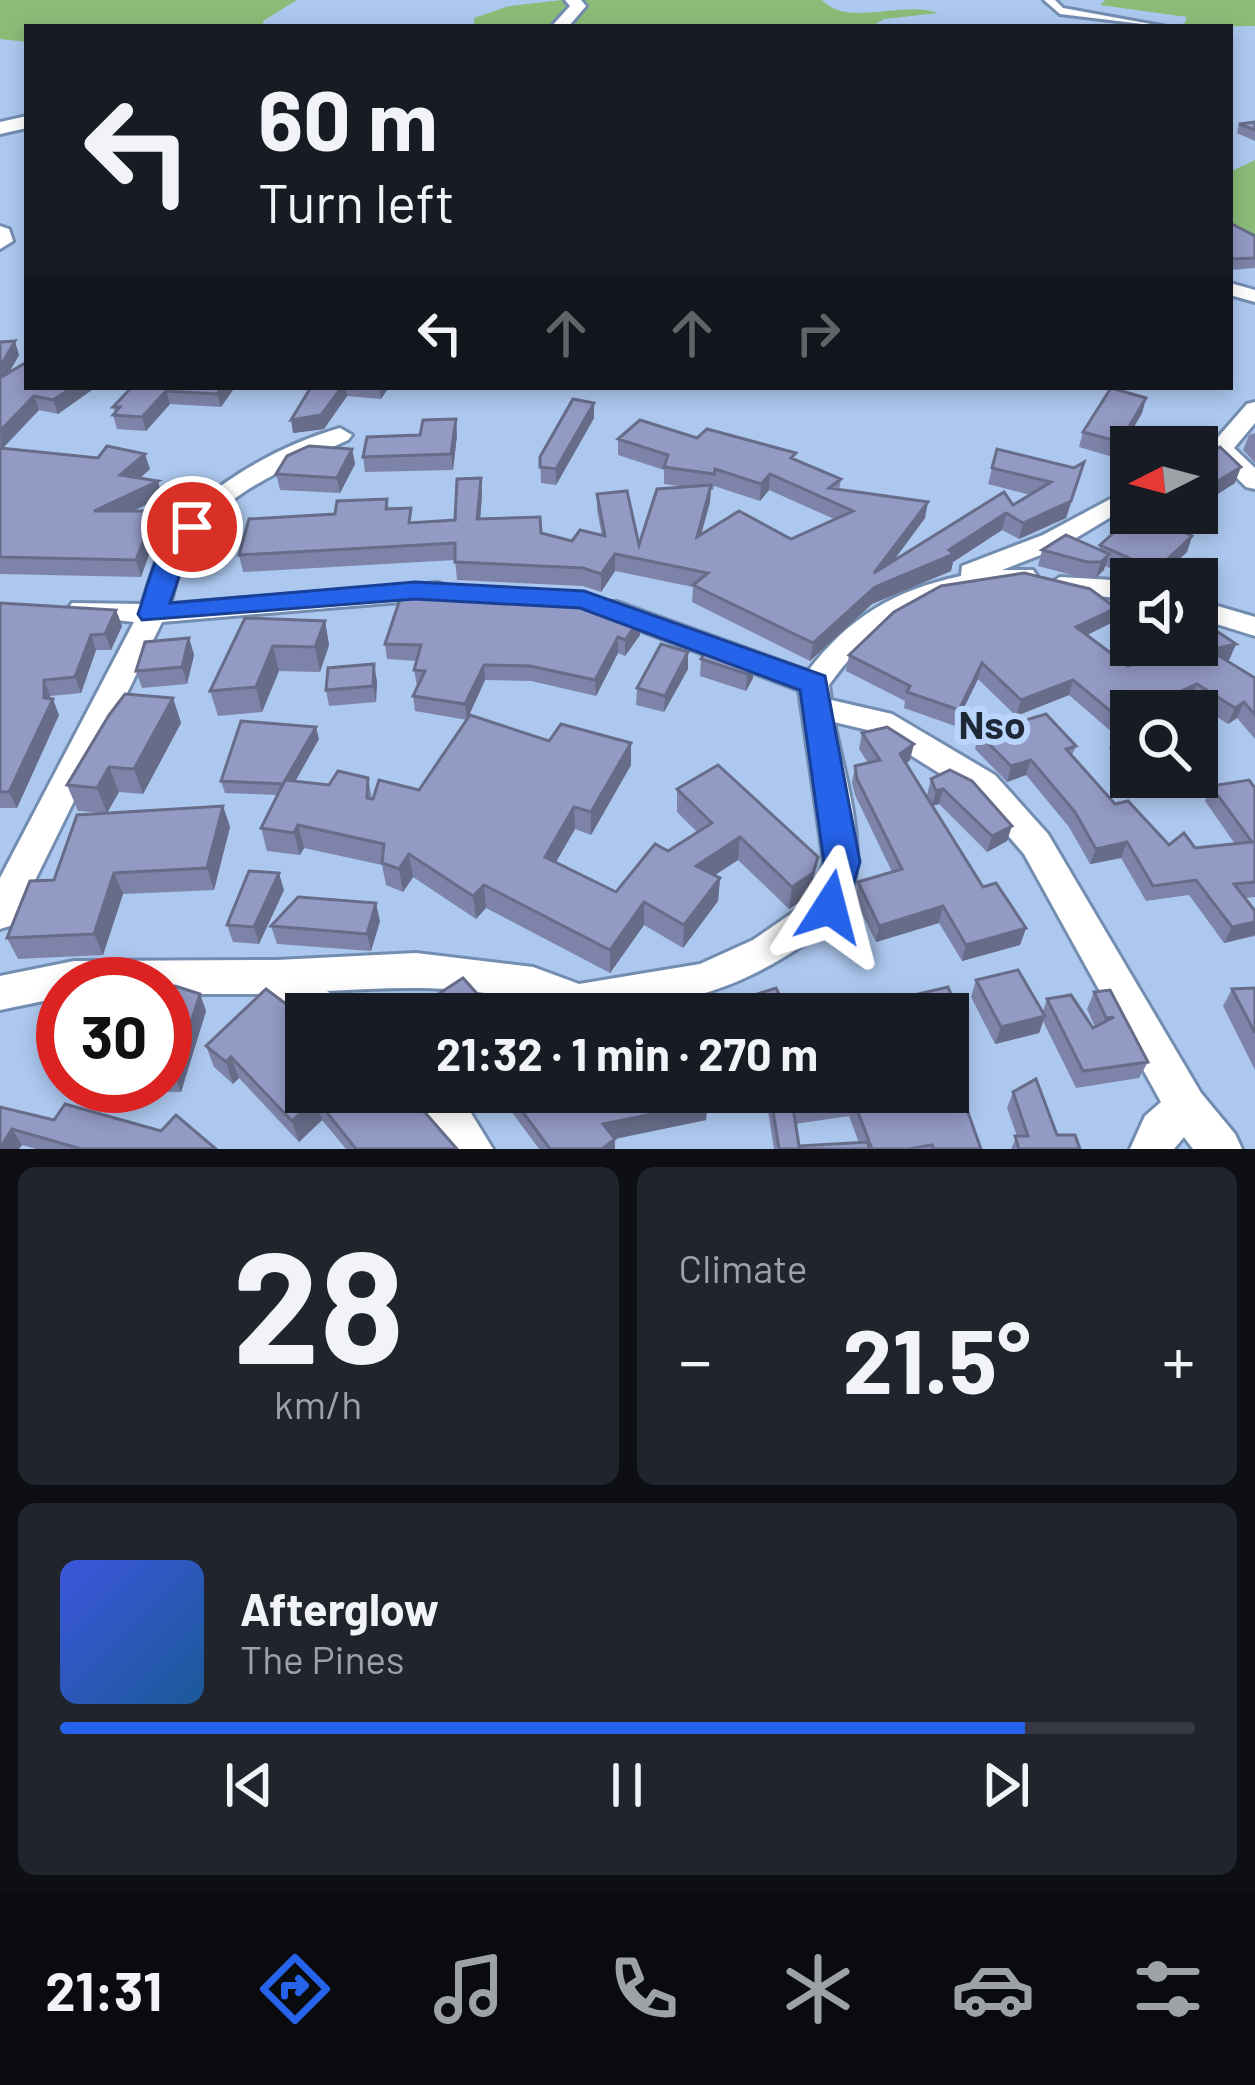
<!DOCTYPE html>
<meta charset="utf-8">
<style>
:root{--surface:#171b24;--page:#20242c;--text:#f1f3f6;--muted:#9ea1a6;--line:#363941;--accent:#2563eb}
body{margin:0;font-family:Barlow,sans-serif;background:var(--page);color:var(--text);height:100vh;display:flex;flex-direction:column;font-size:45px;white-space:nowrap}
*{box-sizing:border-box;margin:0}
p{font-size:39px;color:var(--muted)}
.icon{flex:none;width:66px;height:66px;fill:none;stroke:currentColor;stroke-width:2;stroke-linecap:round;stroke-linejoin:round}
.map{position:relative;height:1149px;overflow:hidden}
.sheet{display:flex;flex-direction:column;gap:18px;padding:18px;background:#0d0f14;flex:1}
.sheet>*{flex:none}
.top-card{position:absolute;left:24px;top:24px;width:1209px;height:366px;border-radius:0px;box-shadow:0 6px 18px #0003;background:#171b24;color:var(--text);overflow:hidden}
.needle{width:78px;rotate:264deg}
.tools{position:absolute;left:1110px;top:426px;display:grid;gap:24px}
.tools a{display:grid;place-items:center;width:108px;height:108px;border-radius:0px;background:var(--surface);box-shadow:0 6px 18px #0003;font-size:60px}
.speed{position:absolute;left:36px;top:957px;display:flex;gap:24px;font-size:60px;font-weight:700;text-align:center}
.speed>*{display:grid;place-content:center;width:156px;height:156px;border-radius:50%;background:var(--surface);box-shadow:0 6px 18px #0003;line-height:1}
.speed .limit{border:18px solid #d22;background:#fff;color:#111}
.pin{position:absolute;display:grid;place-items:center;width:102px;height:102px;color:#fff;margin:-51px;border:6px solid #fff;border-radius:50%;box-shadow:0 3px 12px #0007}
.me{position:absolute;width:132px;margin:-66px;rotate:9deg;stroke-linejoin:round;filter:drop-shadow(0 0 9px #0008)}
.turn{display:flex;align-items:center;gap:42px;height:252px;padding:0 36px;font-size:54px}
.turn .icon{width:156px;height:156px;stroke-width:2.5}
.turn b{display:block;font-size:84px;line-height:102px}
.lanes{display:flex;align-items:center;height:114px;padding:0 36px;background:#0003;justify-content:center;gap:60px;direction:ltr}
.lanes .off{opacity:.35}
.big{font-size:90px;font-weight:700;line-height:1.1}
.sheet .card{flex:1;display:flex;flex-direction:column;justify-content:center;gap:18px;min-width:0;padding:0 42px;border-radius:18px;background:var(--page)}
.sheet .dial{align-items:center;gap:0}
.dial b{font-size:156px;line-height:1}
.song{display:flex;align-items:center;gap:36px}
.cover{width:144px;height:144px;border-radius:18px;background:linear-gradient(135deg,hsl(230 70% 55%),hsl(210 70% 35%))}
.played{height:12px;border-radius:6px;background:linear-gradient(90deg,var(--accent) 85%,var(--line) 85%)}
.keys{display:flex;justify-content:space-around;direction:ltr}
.heat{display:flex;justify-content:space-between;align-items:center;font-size:66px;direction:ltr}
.sheet .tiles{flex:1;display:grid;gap:18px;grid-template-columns:1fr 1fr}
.card:last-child{grid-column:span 2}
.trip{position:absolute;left:285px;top:993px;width:684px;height:120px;border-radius:0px;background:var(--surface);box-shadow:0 6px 18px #0003;font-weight:700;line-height:120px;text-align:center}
.tab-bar{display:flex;height:192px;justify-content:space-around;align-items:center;background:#090b0e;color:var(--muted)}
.tab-bar .icon{width:84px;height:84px}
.tab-bar .current{color:var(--accent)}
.tab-bar b{font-size:54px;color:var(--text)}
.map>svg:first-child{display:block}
</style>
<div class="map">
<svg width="1255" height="1149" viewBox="0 0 1255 1149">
<rect width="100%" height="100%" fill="#adc8ef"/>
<g fill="#8abc78">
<path d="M0 0H297L263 21 264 27H27V42L0 39Z"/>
<path d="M562 0H822C847 28 903 0 938 13L884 19 870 27H475L474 18 509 6Z"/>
<path d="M1105 0H1255V26L1183 27 1187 17 1100 5Z"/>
<path d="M1255 160V244L1230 223V172Z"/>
</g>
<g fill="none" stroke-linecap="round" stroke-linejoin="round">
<g stroke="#738db1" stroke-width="6">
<g id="street">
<path d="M1044 0H1055L1063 8 1167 27 1060 14Z"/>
<path d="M1230 283 1255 290V302L1230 295Z"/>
<path d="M1255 402V423L1234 448 1255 468V489L1246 487 1216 457 1197 462V448L1213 443 1247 404Z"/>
<path d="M340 428 352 435 348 440C291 467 220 491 188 550 179 566 175 587 170 604L438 583 448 586 452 592 448 598 162 622 13 925 0 929V878L134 622 72 615 68 609 72 603 142 604C148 587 153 567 161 550 191 492 279 445 340 428Z"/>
<path d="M1131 488V505L1061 547 1002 570H1033L1037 576 1033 582C1008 588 982 588 957 593 901 605 862 639 829 685L831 700 892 714 995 775 1048 834 1201 1093 1235 1134 1242 1149H1193L1184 1137 1174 1149H1130L1145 1116 1161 1102 1024 854 971 793 872 731 834 722C846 785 873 857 843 918 771 968 733 992 645 1007 621 1011 596 1016 572 1014 547 1012 518 998 492 994 437 985 382 988 327 991L341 1001 347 1014H306V1021L270 994H165V984H63V997L0 1010V976L74 961 277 960 416 953 533 967 579 984 700 964 753 940 814 898 824 862 799 690 597 614 593 608 597 602H617L808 671C849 617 895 590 961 576L962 566 1043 535Z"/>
<path d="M1060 577 1131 581V599L1050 592 1046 586Z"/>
<path d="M1197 600 1255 617V636L1197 618Z"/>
<path d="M405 1092H458L493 1149H446Z"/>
</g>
</g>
<g stroke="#738db1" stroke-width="6">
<g id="secondary">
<path d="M565 0H581L586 6 568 27H551L570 6Z"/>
<path d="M27 116V128L0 134V122Z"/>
<path d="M0 226 9 229 13 241 0 249Z"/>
</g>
</g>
<use href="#street" fill="#fff" fill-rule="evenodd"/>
<use href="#secondary" fill="#fff" fill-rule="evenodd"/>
</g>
<g fill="#7e84a9" fill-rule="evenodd">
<path d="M1255 122V141L1237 133 1239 124Z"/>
<path d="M1230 223 1255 236V268L1230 270Z"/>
<path d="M0 342 19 355 9 372 27 387H96L58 414 39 410 2 449 150 469 140 478 158 481 162 497 133 511 159 527 141 577 0 574Z"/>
<path d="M132 387H235L221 407 170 404 146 431 117 429 113 415 115 413 113 407Z"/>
<path d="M311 387H389L381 399 347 396 324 429 293 433Z"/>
<path d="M1146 398 1142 413 1116 458 1079 447 1083 432Z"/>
<path d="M594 418 556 485 541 483 540 457Z"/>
<path d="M1255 433V463L1243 450 1249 435Z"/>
<path d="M457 435 453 470 365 472 363 457Z"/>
<path d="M697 438 795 460 841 479 839 490 925 518 893 561 1013 505 1030 495 988 484 997 449 1080 478 1066 518 1019 539 1002 530 953 562 951 571 872 604 810 661 692 602 693 587 615 571 601 592 583 586 457 580 455 560 243 572 239 555 335 514 387 499 389 509 413 523 455 520 482 494 480 519 572 541 602 536 597 510V494L639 545 687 487 664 484V470L618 455V439ZM714 486 760 501 769 490 834 519 791 539 701 534 710 502 711 490H713Z"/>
<path d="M352 449 355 464 340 493 280 490 276 474Z"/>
<path d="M1197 459 1235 483 1210 499 1197 492 1200 482 1197 481Z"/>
<path d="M1192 536 1187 552 1158 579H1134L1105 566 1096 578H1083L1038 566 1042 550 1099 549 1100 545Z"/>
<path d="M1131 595V632L1114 618 1119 603Z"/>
<path d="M0 603 116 610 122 626 111 650H96L81 693 50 696 59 715 17 808H0Z"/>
<path d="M245 618 325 621 329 645 320 672 279 671 262 712 218 716 210 691Z"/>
<path d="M1111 623 1087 635 1128 666 1158 653 1148 645 1236 644 1229 660 1226 661 1255 678V739L1237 718 1228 724 1191 700 1131 711V767H1129L1109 748 1114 734 1069 695 1016 716 978 679 955 726 904 708 905 701 846 671 849 655Z"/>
<path d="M640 635 625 656 618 653 596 696 531 681 485 680 467 719 549 741 631 743V765L591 835 575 829 556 862 616 892 668 851 697 832 677 812V789L815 879 810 895 789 909 738 860 715 875 720 878 718 901 683 948 644 925 610 973 486 908 476 919 413 877 403 892 386 885 382 865 304 848 300 855 267 851 261 828 277 795 225 793 221 781 319 739 295 781 329 785 368 778 372 799 419 790 467 720 415 711 413 696 417 686 414 670 417 661 387 659 385 644Z"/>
<path d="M189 638 194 655 187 684 142 688 136 671Z"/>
<path d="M710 644 753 678 746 691 700 676 701 659Z"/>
<path d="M688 652V669L664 712 636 705 637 688Z"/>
<path d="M377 681 376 702 329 706 326 690Z"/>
<path d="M173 698 181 723 143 794 119 792 107 813 223 806 230 827 214 890 123 894 103 955 18 959 7 938 105 813 78 811 67 785Z"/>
<path d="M862 733 910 760 906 764 932 805 927 795 931 779 1007 841 987 852 939 804 932 806 983 887 1026 928 1020 945 962 961 939 923 876 942 855 899 858 882 892 872 855 795 852 783 855 766 868 763 859 749Z"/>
<path d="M979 734 1076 746 1072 755 1115 804 1169 845 1195 848 1235 844 1205 801 1211 786 1255 788V897L1245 898 1255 936 1224 943 1189 895 1146 901 1121 858 1090 864 1069 827 1026 775 1007 782 975 749Z"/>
<path d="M284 890 259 944 233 942 227 925Z"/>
<path d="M380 921 371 951 277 944 271 926Z"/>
<path d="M976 980 1043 1011 1047 999 1093 1028 1095 1027 1087 1009 1094 992 1148 1062 1139 1078 1076 1088 1043 1021 1039 1033 995 1044 971 997Z"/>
<path d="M165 988 200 994 206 1011 181 1092 126 1091 124 1086H165Z"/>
<path d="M1255 988V1070L1223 1006 1232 989Z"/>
<path d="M63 1036V1072L61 1071 52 1054Z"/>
<path d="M206 1046 306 1092 457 1149H346L322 1120 299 1142 239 1078 233 1084 214 1067Z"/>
<path d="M497 1092H756L707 1108 706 1120 615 1139V1149H539Z"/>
<path d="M765 1092H948L981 1149H774ZM849 1116 859 1143 799 1146 795 1124Z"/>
<path d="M1013 1092 1057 1135 1080 1149H1011L1017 1136 1007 1108Z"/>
<path d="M0 1107 54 1120 216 1149H36L22 1145 19 1149H0Z"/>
</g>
<g fill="#676c89">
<path d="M15 341 19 355 0 389V367Z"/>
<path d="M73 387H96L58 414 53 400Z"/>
<path d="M222 387H235L221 407 217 394Z"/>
<path d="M342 387H345L347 396 324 429 293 433 291 420Z"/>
<path d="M379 387H389L381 399Z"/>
<path d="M166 391 170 404 146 431 142 417Z"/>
<path d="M34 396 39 410 1 450 0 431Z"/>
<path d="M1146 398 1142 413 1116 458 1120 442Z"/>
<path d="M594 403V418L556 485V469Z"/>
<path d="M456 419 457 435 453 470 451 454Z"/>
<path d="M352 449 355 464 340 493 337 478Z"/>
<path d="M145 454 150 469 125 492 120 475Z"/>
<path d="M1084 462 1066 518 1019 539 1023 523Z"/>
<path d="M1241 467 1235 483 1210 499 1215 483Z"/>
<path d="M770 474 769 490 760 501 761 484Z"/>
<path d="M481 478 482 494 479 536 477 519Z"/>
<path d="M158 481 162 497 100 527 94 511Z"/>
<path d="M711 485 710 502 696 553 697 537Z"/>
<path d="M928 502 925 518 872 590 874 573Z"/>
<path d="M155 511 159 527 141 577 136 560Z"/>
<path d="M1006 513 1002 530 953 562 951 571 872 604 810 661 813 643 875 587 949 550Z"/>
<path d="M1192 536 1187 552 1158 579H1153L1156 570Z"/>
<path d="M615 554V571L601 592V574Z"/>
<path d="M1109 554 1104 570 1096 578 1101 562Z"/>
<path d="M1116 608 1111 623 1071 643 1076 627Z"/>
<path d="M116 610 122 626 111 650 105 634Z"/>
<path d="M640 620V635L625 656V640Z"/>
<path d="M325 621 329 645 320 672 315 647Z"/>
<path d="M91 635 96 650 81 693 75 677Z"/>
<path d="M618 637V653L596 696 595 680Z"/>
<path d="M189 638 194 655 187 684 182 667Z"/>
<path d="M1236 644 1229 660 1203 666 1209 650Z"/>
<path d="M273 646 279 671 262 712 256 687Z"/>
<path d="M688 652V669L664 712 665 696Z"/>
<path d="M754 661 753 678 746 691 747 674Z"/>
<path d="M982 663 978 679 955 726 959 710Z"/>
<path d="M374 664 377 681 376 702 373 686Z"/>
<path d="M484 665 485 680 467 720 465 704Z"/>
<path d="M44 680 50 696V705L53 699 59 715 17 808 9 792 44 698Z"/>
<path d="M1073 680 1069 695 1016 716 1021 700Z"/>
<path d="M1197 684 1191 700 1167 711H1152L1155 703Z"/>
<path d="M173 698 181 723 143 794 134 769Z"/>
<path d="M1244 702 1237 718 1228 724 1235 708Z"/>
<path d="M316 727 319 739 287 796 284 784Z"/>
<path d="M631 743V765L591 835V812Z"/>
<path d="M914 744 910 760 897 771 900 754Z"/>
<path d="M1031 760 1026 775 1007 782 1011 766Z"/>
<path d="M109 767 119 792 107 813 97 788Z"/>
<path d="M943 789 939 804 932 806 936 791Z"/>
<path d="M223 806 230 827 214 890 207 868Z"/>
<path d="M574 807 575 829 546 879 545 857Z"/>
<path d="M298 825 304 848 300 855 294 833Z"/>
<path d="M1012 826 1007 841 987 852 992 836Z"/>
<path d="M740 837 738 860 695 888 696 866Z"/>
<path d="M1127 842 1121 858 1090 864 1096 849Z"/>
<path d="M409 854 413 877 403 892 399 869Z"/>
<path d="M818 857 810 895 789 909 792 887Z"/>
<path d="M114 873 123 894 103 955 94 934Z"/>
<path d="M279 873 284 890 259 944 254 927Z"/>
<path d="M720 878 718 901 683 948 684 925Z"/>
<path d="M484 885 486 908 476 919 473 896Z"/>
<path d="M644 902V925L610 973V950Z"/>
<path d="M376 903 380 921 371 951 367 934Z"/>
<path d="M943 906 939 923 876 942 879 926Z"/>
<path d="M1255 922V935L1224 943 1232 927Z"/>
<path d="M1026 928 1020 945 962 961 966 945Z"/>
<path d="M200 994 206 1011 181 1092 174 1075Z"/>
<path d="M482 999 484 1014H470V1009Z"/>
<path d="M953 999 948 1015 914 1014Z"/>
<path d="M1045 1016 1039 1033 995 1044 1001 1027Z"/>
<path d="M231 1057 239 1078 233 1084 226 1062Z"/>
<path d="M706 1092H756L707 1108 706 1120 604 1141 603 1124Z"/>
<path d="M316 1099 322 1120 299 1142 292 1121Z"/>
<path d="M12 1129 22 1145 19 1149H0Z"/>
<path d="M615 1139V1149H602Z"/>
</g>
<g fill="#939ac4" stroke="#676c89" stroke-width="3">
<path d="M1255 122V130L1239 124Z"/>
<path d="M1230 223 1255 236V258L1230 259Z"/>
<path d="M15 341 0 367V342Z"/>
<path d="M27 362V387H73L53 400 34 396 0 431V378Z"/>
<path d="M132 387H222L217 394 166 391 142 417 113 415 120 407H113Z"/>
<path d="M311 387H342L321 415 291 420Z"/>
<path d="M1111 388 1146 398 1120 442 1083 432Z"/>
<path d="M573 399 594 403 556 469 540 467V457Z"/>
<path d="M456 419 451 454 363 457 367 437 420 435 423 420Z"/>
<path d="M640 420 697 438 707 429 796 453 791 458 841 479 829 488 928 502 874 573 1004 492 1013 505 1051 482 992 468 997 449 1074 468 1084 462 1071 501 1023 523 1006 513 949 550 954 554 875 587 813 643 693 585 708 573 615 554 601 574 583 568 455 562V543L239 555 249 519 335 514 337 501 387 499 386 509 411 508 409 523 455 520 457 479 481 478 477 519 540 517 541 533 572 541 580 530 605 536 597 494 627 491 639 545 657 489 711 485 697 537 739 511 791 539 853 511 770 474 761 484 715 469 714 474 664 467 668 455 618 439Z"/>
<path d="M107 446 145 454 120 475 158 481 94 511H155L136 560 0 557V448L98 458Z"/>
<path d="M309 446 352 449 337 478 276 474 287 456Z"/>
<path d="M1220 447 1241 467 1215 483 1202 477 1205 466 1197 464V459Z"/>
<path d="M1136 513H1140L1192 536 1156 570 1100 545Z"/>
<path d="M1066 535 1109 554 1101 562H1087L1042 550Z"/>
<path d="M1024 573 1090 589 1116 608 1076 627 1128 666 1175 646 1174 645H1197V618L1236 644 1209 650 1255 678V715L1244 702 1235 708 1197 684 1155 703 1161 711H1131V728L1073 680 1021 700 982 663 959 710 907 692 910 686 849 655 894 612 941 586Z"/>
<path d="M403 590 579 597 640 620 625 640 618 637 595 680 530 666 484 665 465 704 413 696 425 671 414 670 421 645 385 644Z"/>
<path d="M1131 595V612L1119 603Z"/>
<path d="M0 603 116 610 105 634 91 635 75 677 44 680V698L53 699 9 792H0Z"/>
<path d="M245 618 325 621 315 647 273 646 256 687 210 691Z"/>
<path d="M189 638 182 667 136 671 145 642Z"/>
<path d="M661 644 688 652 665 696 637 688Z"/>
<path d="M710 644 754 661 747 674 701 659Z"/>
<path d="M374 664 373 686 326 690 328 668Z"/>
<path d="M125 694 173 698 134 769 109 767 97 788 67 785 109 715Z"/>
<path d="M1046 714 1076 746 1066 749 1115 804 1128 801 1169 845 1184 833 1195 848 1252 842 1211 786 1249 780 1255 788V882L1234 884 1255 911V922L1232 927 1196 880 1153 886 1127 842 1096 849 1075 812 1031 760 1011 766 979 734Z"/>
<path d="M470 715 549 741 561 724 631 743 591 812 574 807 545 857 616 892 655 844 668 851 712 823 677 789 718 765 818 857 813 873 792 887 740 837 696 866 720 878 684 925 644 902 610 950 484 885 473 896 409 854 399 869 382 863 384 844 298 825 294 833 261 828 285 780 329 785 338 771 368 778 367 798 373 799 379 780 419 790Z"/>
<path d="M241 721 316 727 283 784 221 781Z"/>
<path d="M887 727 914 744 900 754 983 887 996 883 1026 928 966 945 943 906 879 926 858 882 902 869 857 779 855 766 880 760 862 733Z"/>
<path d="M1131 729V747L1115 731Z"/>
<path d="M950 770 972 781 1012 826 992 836 943 789 936 791 931 779Z"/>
<path d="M223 806 207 868 114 873 94 934 7 938 30 881 54 880 77 815Z"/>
<path d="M249 871 279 873 254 927 227 925Z"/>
<path d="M298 897 376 903 367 934 271 926Z"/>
<path d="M1018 970 1045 1016 1001 1027 976 980Z"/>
<path d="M463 978 482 999 470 1009 474 1014H431L423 1004Z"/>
<path d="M175 986 200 994 174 1075H165V988Z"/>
<path d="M948 987 953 999 914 1014H844L842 1011 882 996 884 1002Z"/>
<path d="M776 988 789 1014H695Z"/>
<path d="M1255 988V1033L1232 989Z"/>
<path d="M266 989 294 1010 300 1006 308 1014H306V1092H407L457 1149H356L316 1099 292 1121 231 1057 226 1062 206 1046Z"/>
<path d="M1110 990 1148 1062 1083 1071 1047 999 1071 995 1093 1028 1114 1017 1106 1018 1094 992Z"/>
<path d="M612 999 616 1014H582L580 1006Z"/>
<path d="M63 1036V1057L52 1054Z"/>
<path d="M950 1062 981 1149H934L932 1145 909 1149H872L853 1099 793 1107 799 1146 868 1142 869 1149H779L770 1092H948V1063Z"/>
<path d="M1036 1079 1057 1135H1075L1080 1149H1019L1015 1136H1028L1013 1092Z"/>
<path d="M508 1092H706L707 1103 603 1124 615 1139 602 1149H550Z"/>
<path d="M65 1104 161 1131 176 1115 216 1149H81L12 1129 0 1148V1107L54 1120Z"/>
</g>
<path fill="#2563eb" stroke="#184099" stroke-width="3" d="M192 519 205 527 188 550 170 603 415 582 584 591 825 676 860 862 843 918 830 922 817 918 812 907 824 862 800 690 580 608 415 599 142 620 138 614C149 584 158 529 192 519Z"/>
<g text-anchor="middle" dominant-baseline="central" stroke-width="12" stroke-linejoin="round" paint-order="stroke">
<g font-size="39" font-weight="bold" fill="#1d2735" stroke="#bad5fc">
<text x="992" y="723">Nso</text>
</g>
</g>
</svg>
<div class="tools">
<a><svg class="needle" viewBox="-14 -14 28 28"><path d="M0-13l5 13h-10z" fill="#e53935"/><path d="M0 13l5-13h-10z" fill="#9ea1a6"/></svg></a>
<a><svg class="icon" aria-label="sound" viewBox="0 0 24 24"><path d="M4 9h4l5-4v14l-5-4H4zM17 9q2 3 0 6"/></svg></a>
<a><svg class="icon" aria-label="search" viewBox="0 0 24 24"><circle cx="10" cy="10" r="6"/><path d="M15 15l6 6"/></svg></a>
</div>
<div class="speed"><div class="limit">30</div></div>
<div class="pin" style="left:192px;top:527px;background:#d93025"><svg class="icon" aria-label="arrive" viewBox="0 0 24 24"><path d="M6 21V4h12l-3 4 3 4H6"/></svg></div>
<svg class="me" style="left:830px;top:907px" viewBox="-20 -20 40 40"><path d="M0-17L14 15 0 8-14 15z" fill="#2563eb" stroke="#fff" stroke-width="4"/></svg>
<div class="trip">21:32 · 1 min · 270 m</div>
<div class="top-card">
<div class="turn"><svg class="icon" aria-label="left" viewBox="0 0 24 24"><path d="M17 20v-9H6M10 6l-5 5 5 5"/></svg><div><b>60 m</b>Turn left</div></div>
<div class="lanes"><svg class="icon" aria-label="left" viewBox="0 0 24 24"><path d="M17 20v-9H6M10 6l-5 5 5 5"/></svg><svg class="icon off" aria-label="ahead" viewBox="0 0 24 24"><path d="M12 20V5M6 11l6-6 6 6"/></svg><svg class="icon off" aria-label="ahead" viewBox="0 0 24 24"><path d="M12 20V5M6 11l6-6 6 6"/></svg><svg class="icon off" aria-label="right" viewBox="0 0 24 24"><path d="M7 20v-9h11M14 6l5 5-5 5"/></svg></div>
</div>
</div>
<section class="sheet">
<div class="tiles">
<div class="card dial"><b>28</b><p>km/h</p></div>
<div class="card"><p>Climate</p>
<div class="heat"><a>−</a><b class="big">21.5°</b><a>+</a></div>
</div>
<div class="card">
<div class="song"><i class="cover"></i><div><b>Afterglow</b><p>The Pines</p></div></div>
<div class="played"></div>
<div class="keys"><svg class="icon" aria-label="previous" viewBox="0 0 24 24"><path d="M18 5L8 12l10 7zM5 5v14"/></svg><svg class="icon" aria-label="pause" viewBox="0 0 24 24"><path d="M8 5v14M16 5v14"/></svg><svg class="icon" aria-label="next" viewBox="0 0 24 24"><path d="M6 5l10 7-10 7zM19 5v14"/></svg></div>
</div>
</div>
</section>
<nav class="tab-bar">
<b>21:31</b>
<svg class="icon current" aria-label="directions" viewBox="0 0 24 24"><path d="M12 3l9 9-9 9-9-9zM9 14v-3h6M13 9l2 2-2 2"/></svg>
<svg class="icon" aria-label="music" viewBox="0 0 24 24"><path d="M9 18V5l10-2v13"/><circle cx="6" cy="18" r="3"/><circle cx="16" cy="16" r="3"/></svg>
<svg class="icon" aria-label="phone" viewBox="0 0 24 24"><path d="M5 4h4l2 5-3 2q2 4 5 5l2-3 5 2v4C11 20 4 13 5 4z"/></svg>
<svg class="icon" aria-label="climate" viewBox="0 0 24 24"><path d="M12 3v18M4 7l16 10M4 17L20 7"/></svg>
<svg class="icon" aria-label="car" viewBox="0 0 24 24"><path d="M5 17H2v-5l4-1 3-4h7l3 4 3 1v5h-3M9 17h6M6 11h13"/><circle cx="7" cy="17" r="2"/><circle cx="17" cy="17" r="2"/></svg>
<svg class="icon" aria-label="filters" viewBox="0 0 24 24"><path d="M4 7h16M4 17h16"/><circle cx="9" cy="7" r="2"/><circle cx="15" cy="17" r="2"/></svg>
</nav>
